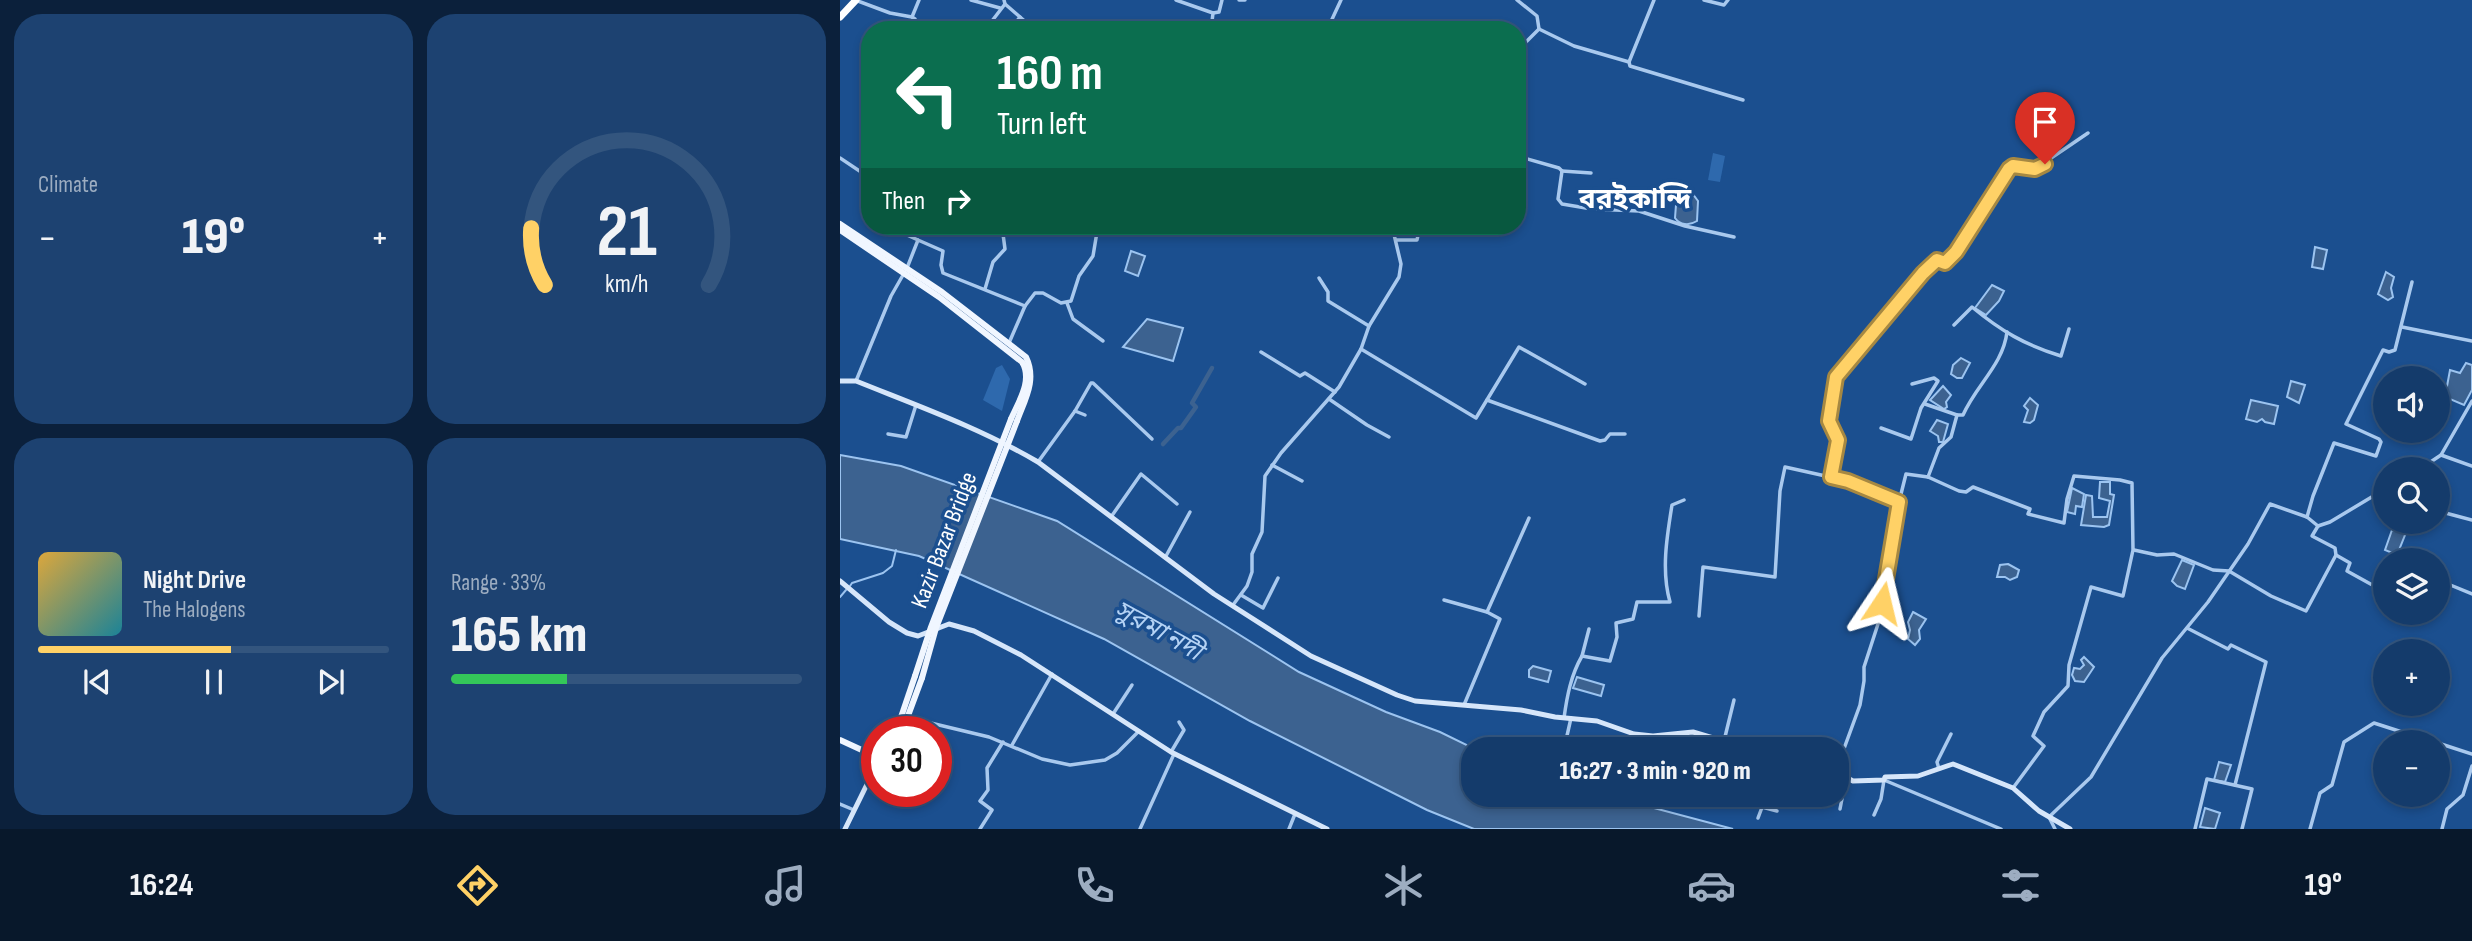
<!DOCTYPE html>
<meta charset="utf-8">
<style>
:root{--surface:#143b6b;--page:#1d4271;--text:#f1f3f6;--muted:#9dadc1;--line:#33557e;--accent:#ffd166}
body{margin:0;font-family:"Sofia Sans Condensed","Noto Sans Bengali",sans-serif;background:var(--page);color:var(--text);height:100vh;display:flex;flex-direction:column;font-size:26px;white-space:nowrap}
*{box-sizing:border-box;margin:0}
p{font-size:23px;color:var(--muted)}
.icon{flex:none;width:38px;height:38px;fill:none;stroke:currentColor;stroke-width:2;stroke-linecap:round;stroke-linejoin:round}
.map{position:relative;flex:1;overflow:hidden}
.drawer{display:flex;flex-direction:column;gap:14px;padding:14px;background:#0b203b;width:840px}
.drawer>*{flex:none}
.hud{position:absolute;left:21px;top:21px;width:665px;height:214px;border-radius:28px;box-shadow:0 4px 10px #0003,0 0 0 2px var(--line);background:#0b6e4f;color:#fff;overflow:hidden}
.fabs{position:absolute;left:1533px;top:366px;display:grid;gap:14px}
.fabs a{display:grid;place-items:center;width:77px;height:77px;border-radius:50%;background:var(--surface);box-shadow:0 4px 10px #0003,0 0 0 2px var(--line);font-size:35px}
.speed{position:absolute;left:21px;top:716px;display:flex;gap:14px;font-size:35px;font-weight:700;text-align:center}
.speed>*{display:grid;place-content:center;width:91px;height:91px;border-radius:50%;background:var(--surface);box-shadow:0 4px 10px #0003,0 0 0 2px var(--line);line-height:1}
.speed .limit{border:10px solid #d22;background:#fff;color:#111}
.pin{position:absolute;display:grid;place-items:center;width:60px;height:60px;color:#fff;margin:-72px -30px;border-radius:50% 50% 50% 0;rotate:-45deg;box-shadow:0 0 7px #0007}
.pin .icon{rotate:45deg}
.me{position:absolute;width:77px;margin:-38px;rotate:10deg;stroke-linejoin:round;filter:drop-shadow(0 0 5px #0008)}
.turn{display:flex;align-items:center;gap:24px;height:147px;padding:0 21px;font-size:32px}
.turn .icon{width:91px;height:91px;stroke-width:2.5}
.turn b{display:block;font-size:49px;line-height:60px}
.then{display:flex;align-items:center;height:66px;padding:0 21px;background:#0003;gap:14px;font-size:26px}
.big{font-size:52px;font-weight:800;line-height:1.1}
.drawer .card{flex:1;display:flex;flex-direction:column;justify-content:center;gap:10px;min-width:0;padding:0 24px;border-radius:28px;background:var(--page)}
.drawer .dial{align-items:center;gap:0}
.dial svg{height:182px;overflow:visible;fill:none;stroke:var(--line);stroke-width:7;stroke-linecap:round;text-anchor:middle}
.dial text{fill:var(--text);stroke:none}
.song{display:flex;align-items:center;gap:21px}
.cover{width:84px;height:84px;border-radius:10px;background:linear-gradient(135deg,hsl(40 70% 55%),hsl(190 70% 35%))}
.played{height:7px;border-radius:4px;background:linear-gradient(90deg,var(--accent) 55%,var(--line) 55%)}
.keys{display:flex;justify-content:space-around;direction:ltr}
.heat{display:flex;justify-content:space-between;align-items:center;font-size:38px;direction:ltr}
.charge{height:10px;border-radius:5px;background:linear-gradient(90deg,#34c759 33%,var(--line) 0)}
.drawer .tiles{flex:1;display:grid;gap:14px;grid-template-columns:repeat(2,1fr)}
.trip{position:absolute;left:621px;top:737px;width:388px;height:70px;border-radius:28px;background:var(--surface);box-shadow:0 4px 10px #0003,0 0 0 2px var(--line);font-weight:800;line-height:70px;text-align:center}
.dock{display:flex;height:112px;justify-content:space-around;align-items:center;background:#08182b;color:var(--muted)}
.dock .icon{width:49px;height:49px}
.dock .on{color:var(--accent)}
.dock b{font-size:32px;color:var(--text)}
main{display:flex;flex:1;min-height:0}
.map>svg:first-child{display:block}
</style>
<main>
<section class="drawer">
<div class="tiles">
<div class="card"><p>Climate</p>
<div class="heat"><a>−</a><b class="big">19°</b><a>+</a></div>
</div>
<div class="card dial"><svg viewBox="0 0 100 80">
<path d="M14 69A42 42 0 1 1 86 69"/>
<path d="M14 69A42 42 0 0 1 8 44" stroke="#ffd166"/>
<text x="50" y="56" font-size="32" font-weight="700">21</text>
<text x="50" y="72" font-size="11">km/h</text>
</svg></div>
<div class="card">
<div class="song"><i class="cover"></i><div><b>Night Drive</b><p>The Halogens</p></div></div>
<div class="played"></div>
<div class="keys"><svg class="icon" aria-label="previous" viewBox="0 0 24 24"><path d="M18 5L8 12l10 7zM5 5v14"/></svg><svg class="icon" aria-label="pause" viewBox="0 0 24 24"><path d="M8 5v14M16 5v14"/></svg><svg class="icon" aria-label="next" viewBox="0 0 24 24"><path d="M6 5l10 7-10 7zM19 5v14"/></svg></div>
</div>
<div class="card"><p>Range · 33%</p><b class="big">165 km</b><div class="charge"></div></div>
</div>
</section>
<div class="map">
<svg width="1632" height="829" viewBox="0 0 1632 829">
<rect width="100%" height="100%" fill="#1b4f8f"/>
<g fill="#2e69ad">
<path d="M873 153 885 156 880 182 868 180Z"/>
<path d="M162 365 170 379 162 411 143 400 156 368Z"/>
</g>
<g fill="#3c6290" stroke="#9cc4f0" stroke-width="2">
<path d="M848 193H852L858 201 857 221C849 226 840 225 835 218L836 205 840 203 842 195Z"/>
<path d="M1475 247 1487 250 1483 269 1472 267Z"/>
<path d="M291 251 305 256 298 276 285 271Z"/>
<path d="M1546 272 1554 277 1551 288 1553 297 1548 300 1538 294Z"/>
<path d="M1152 285 1164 291 1159 301 1146 315 1135 308Z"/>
<path d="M307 319 343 328 333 361 283 347Z"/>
<path d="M1121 358 1130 363 1122 378H1117L1111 374 1113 365Z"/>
<path d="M1626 363 1632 365V390L1624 405 1605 397 1610 370 1620 373Z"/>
<path d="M1451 381 1465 385 1459 403 1447 397Z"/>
<path d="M1103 386 1111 395 1106 402 1107 407 1104 409 1090 400Z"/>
<path d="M1190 398 1198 405 1194 420 1190 423 1184 422 1188 410 1184 406Z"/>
<path d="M1411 400 1438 406 1434 424 1425 422 1422 419 1417 422 1406 419Z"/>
<path d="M1097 420 1108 424 1103 442H1099L1098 436 1090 431Z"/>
<path d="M0 455 61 466 217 521 459 672 546 712 600 732 635 749 634 794 765 795 893 829H634L587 810 410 721 264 639 79 556 0 539Z"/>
<path d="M1260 482H1270V494L1274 495 1269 525 1264 527 1241 525 1246 495 1252 496 1253 517H1267L1270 501 1259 498Z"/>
<path d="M1232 488 1244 494 1242 507 1236 506 1235 514 1227 512Z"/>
<path d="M1552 530 1560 531 1565 535 1557 555 1545 550Z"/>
<path d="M1342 560 1354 565 1345 589 1337 586 1332 581Z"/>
<path d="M1168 564 1179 570 1177 577 1170 580 1165 577H1157L1160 565Z"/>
<path d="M1073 612 1086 619 1079 630 1080 639 1075 645 1068 639 1070 630 1068 622Z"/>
<path d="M1244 657 1254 667 1244 682 1235 681 1232 675 1234 668 1240 669 1244 665 1241 660Z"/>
<path d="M693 666 711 671 708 682 689 677V670Z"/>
<path d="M737 677 764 685 761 696 733 688Z"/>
<path d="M1379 762 1391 765 1385 782 1374 780Z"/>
<path d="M1365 808 1380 813 1375 829 1360 827Z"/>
</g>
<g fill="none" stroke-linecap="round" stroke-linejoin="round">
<g stroke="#9cc4f0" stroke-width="2">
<path d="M10 586 12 583 43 573 52 566 56 550"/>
<path d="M0 597 6 590"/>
</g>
<path stroke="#3c6290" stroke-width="4.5" d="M323 444 338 428H341L356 407 352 403 372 368"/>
<g stroke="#a9c9ee" stroke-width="3.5">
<path d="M131 0 160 8"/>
<path d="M164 0 165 4 180 17 170 30"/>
<path d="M336 0 373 13 371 30"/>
<path d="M399 0H405"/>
<path d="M677 0 697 16 699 29"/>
<path d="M864 0 884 5 888 0"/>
<path d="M18 1 50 13 72 17 75 19 71 30"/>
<path d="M373 13 379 12 382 0"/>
<path d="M72 17 79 0"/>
<path d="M180 17 195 30"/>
<path d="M699 29 734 46 789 62 790 66 903 100"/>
<path d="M145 30 165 4"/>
<path d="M487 30 501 0"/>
<path d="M677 51 699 29"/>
<path d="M789 62 814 0"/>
<path d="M677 156 719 168 722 171 718 199 722 204 752 209 799 211 845 226 894 237"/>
<path d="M0 158 30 178"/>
<path d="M722 171 751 173"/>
<path d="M47 226 78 240"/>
<path d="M246 226 258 229"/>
<path d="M556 240H577L580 226"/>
<path d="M67 268 78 240 103 251 101 265 103 273 185 306"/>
<path d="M479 278 488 292V301L529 326"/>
<path d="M145 289 153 262 165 249 163 234 166 226"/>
<path d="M227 303 233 319 263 341"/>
<path d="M1114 325 1132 307C1161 331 1185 345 1221 356L1229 329"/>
<path d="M1562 327 1632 341"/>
<path d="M169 343 185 306 195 293H203L221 303 231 301 239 276 253 256 258 226"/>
<path d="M521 349 636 418 679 347 745 384"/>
<path d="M421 352 460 376 465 373 495 392"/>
<path d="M16 381 51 296 63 275"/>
<path d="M489 399 527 425 549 437"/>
<path d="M647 400 760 441 765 440 770 434H785"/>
<path d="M1085 404 1117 415"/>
<path d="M235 411 245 415"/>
<path d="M1041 428 1071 439 1081 408 1098 381 1094 378 1072 384"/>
<path d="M48 434 66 437 76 405"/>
<path d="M1601 455 1632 466"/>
<path d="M198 462 235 411 251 383H253L312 439"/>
<path d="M432 465 462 481"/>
<path d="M1580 469 1601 455 1632 401"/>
<path d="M991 477 998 440 989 421 996 377 1001 369 1083 273 1097 260 1106 263 1116 252 1169 169 1173 166 1195 169 1248 133"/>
<path d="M1088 477 1099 448 1111 437 1117 415H1123C1136 385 1163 365 1167 332"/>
<path d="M1598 511 1632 520"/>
<path d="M271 517 301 474 337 504"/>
<path d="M1467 517 1473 496 1494 443 1536 456 1541 442 1539 439 1506 424 1543 350 1549 352 1555 350 1572 282"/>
<path d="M1478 526 1472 536 1495 548 1496 555 1510 563 1507 571 1545 592"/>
<path d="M1294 550 1317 555 1334 554 1373 570 1389 571 1431 596 1466 611 1496 555"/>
<path d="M326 556 350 512"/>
<path d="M1598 594 1603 582 1632 594"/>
<path d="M401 595 423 608 438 578"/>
<path d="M604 600 647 612 660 619 624 705"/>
<path d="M393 605 407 586 412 572V554L422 532 425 476 441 453 499 387 521 349 529 326 559 277 561 264 552 226"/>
<path d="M647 612 689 518"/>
<path d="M1565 612 1587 619 1590 612"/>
<path d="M859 616 863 567 935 577 940 491 945 467 1008 481 1059 502"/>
<path d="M1347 628 1388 649 1391 645 1426 662 1395 785"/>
<path d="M742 656 749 629"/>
<path d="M273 714 292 685"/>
<path d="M724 718C727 696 731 675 742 656L770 661 777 637 776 623 793 619 797 602H830C821 571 827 536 832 505L844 500"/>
<path d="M68 732 74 719 149 737 202 759 230 765 265 760 277 753 299 731"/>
<path d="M884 741 894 700"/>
<path d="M1598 743 1632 754"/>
<path d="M172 745 212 674"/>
<path d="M724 749 731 718"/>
<path d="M331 752 344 730 339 722"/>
<path d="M998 765 1020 705 1024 681V667L1039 621 1059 502 1066 474 1088 477 1119 491 1126 492 1133 487 1190 509 1188 514 1224 523 1227 499 1234 476 1280 480 1292 483 1293 550 1283 596 1251 587 1229 665 1228 686 1204 712 1193 736 1204 746 1173 788"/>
<path d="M1099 769 1097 762 1111 734"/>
<path d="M0 804 14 810"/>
<path d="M922 807 937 811"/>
<path d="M1000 809 1006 778"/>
<path d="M1034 815 1041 799 1044 780 1161 829"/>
<path d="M918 818 927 794"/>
<path d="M140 829 152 810 140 801 148 790 147 768 163 742"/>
<path d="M300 829 334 754"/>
<path d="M449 829 455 814"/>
<path d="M1215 829 1209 817 1251 777 1322 658 1368 602 1408 544 1430 504 1467 517 1478 526 1490 522 1545 489"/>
<path d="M1355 829 1367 779 1412 789 1402 829"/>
<path d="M1470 829 1480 793 1492 785 1504 742 1534 723 1593 742"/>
<path d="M1602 829 1607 809 1623 795 1632 766"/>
</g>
<g stroke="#d6e6fa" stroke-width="5">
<path d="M0 381H16C78 406 140 428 198 462L374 594 471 656 557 695 575 701 681 710 715 717 757 721 794 734 813 736 853 732 910 749"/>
<path d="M0 581 49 622 67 633 78 636 109 624 134 631 181 655 331 752 487 829"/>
<path d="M998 773 1013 781 1044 780 1045 777 1078 776 1113 764 1173 788 1199 811 1230 829"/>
<path d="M5 829 37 764"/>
</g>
<g stroke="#f0f6ff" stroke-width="6">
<path d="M0 224 102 292 186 357C197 380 185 399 177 421"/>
<path d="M0 230 99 297 182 362C193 380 179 401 171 419"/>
<path d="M56 732 75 676"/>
<path d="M62 732 82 678"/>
<path d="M0 740 37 757"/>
</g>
<path stroke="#fff" stroke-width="7" d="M0 17 16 0"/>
<g stroke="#f0f6ff" stroke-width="6">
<path d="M75 676 91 627 171 419"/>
<path d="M82 678 96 628 177 421"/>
</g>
</g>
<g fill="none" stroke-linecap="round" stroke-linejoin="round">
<g stroke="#a68842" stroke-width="18">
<path id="route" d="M1042 603 1059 502 1008 481 991 477 998 440 989 421 996 377 1083 273 1097 260 1105 263 1116 252 1169 169 1173 166 1195 169 1205 164"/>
</g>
<use href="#route" stroke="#ffd166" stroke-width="12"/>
</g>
<g text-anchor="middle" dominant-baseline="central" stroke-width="7" stroke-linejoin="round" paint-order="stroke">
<g font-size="24" fill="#fff" stroke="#1b4f8f">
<text transform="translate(104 540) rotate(-69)">Kazir Bazar Bridge</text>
</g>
<g font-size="26" font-style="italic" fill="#b5d3f5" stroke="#1b4f8f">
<text transform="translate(318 631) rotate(29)">সুরমা নদী</text>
</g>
<g font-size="28" font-weight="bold" fill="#fff" stroke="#1b4f8f">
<text x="795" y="199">বরইকান্দি</text>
</g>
</g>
</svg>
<div class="fabs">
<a><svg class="icon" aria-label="sound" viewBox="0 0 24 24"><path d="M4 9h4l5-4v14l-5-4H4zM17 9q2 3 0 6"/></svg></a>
<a><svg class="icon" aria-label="search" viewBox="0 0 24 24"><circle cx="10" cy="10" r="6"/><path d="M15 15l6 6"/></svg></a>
<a><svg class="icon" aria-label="layers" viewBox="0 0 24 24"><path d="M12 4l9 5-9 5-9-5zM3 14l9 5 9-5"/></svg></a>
<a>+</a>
<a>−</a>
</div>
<div class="speed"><div class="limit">30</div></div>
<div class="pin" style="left:1205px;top:164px;background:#d93025"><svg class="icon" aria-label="arrive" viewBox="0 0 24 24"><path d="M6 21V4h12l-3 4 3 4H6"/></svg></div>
<svg class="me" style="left:1042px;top:603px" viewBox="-20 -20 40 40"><path d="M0-17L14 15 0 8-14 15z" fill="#ffd166" stroke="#fff" stroke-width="4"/></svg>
<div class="trip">16:27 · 3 min · 920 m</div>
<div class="hud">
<div class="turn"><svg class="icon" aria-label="left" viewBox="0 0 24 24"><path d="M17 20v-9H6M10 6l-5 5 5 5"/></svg><div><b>160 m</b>Turn left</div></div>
<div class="then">Then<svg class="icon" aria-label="right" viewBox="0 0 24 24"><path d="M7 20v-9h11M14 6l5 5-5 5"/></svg></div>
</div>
</div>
</main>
<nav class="dock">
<b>16:24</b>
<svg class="icon on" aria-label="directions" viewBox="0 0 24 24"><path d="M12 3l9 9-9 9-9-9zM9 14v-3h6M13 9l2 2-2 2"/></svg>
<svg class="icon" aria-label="music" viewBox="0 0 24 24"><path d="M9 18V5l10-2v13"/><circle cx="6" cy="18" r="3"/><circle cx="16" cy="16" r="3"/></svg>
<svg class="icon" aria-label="phone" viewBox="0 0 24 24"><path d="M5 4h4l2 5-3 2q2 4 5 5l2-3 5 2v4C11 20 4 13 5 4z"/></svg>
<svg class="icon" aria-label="climate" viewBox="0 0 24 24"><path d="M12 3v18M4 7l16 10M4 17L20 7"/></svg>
<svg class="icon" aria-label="car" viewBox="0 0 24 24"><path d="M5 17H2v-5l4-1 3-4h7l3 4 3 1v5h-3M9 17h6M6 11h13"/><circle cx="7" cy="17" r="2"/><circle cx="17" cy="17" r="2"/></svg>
<svg class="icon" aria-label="filters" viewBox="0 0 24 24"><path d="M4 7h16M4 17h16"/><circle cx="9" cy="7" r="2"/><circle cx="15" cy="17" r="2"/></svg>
<b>19°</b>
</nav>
